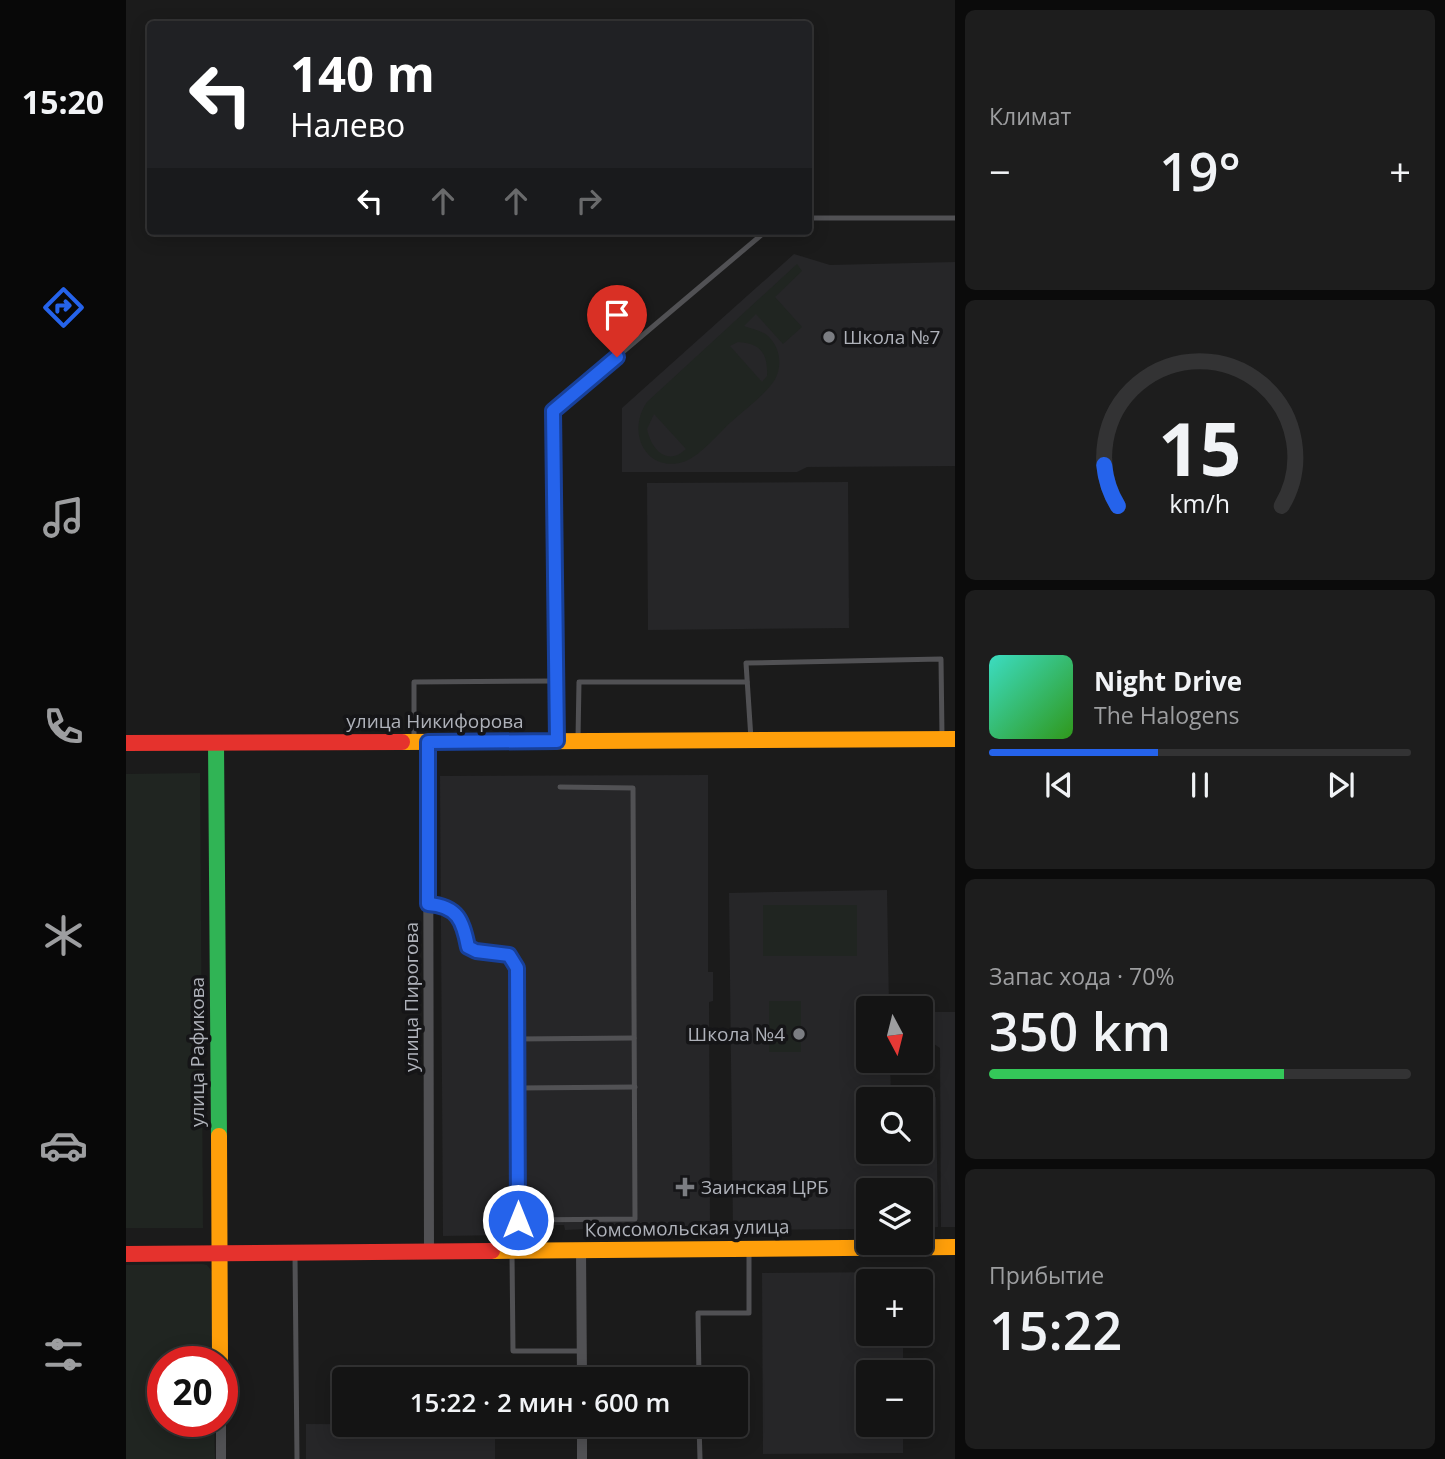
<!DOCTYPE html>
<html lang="ru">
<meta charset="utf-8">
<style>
:root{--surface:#141414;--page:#1d1d1d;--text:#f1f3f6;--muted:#9d9ea0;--line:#333334;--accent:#2563eb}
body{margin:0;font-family:"Open Sans",sans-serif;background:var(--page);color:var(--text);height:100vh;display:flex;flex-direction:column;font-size:26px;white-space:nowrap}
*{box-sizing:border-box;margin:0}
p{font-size:23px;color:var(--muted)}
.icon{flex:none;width:38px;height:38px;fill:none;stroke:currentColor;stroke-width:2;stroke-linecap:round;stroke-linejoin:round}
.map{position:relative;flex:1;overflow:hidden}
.drawer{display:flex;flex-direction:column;gap:10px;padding:10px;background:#0b0b0b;width:490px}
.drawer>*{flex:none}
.guide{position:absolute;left:21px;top:21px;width:665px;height:214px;border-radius:7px;box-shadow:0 4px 18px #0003,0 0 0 2px var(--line);background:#202124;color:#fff;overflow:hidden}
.needle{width:46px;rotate:173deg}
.controls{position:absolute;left:730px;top:996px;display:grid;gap:14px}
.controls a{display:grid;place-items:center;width:77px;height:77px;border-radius:7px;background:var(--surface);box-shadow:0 4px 18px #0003,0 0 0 2px var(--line);font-size:35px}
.speed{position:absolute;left:21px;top:1346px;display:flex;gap:14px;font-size:35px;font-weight:700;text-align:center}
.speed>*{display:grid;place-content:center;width:91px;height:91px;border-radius:50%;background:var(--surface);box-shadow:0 4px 18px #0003,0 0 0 2px var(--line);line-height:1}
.speed .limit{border:10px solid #d22;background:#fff;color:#111}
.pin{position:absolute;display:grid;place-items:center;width:60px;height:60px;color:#fff;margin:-72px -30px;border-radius:50% 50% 50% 0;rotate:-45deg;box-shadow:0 0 7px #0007}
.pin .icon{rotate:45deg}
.me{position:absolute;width:77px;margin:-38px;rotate:0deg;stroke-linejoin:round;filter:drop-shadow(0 0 5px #0008)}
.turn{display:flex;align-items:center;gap:24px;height:147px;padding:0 28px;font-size:32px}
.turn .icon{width:91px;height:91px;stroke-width:2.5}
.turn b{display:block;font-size:49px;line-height:60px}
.lanes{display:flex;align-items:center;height:66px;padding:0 28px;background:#0003;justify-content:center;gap:35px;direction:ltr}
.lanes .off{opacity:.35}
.big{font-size:52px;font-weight:600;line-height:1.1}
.drawer .widget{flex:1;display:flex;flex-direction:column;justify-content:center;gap:10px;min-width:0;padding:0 24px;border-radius:10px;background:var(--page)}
.drawer .dial{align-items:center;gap:0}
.dial svg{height:182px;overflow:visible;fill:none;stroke:var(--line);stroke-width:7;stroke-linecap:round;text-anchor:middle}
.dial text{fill:var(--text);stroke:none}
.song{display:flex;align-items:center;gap:21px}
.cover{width:84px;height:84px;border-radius:10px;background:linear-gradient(135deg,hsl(170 70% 55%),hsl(110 70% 35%))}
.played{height:7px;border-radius:4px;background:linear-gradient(90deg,var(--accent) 40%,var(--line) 40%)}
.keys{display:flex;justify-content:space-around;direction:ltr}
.heat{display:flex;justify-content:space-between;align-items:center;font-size:38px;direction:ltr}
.charge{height:10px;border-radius:5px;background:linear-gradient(90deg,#34c759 70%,var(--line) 0)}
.trip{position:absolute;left:206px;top:1367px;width:416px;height:70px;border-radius:7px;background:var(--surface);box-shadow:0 4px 18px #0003,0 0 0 2px var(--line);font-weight:600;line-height:70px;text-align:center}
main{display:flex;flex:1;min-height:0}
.menu{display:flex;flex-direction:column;width:126px;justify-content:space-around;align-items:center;background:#080808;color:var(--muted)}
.menu .icon{width:49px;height:49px}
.menu .selected{color:var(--accent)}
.menu b{font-size:32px;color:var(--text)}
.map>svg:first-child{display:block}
</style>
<main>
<nav class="menu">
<b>15:20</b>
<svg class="icon selected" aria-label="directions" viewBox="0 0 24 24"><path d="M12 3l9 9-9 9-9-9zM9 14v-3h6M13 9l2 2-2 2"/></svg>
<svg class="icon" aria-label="music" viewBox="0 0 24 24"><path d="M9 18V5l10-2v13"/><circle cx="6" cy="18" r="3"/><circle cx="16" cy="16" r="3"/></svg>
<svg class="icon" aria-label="phone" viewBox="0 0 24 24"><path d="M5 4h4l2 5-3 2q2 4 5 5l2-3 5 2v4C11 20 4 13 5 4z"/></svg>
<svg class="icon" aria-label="climate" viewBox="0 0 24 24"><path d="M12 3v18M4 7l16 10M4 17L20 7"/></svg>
<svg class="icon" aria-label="car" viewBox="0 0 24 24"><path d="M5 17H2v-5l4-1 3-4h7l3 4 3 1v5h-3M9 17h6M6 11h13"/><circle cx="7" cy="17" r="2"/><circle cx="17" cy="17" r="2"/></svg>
<svg class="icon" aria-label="filters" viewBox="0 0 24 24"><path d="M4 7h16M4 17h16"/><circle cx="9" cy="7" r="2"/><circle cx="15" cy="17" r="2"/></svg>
</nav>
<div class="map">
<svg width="829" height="1459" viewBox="0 0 829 1459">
<rect width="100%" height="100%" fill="#1b1b1b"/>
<g fill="#262628" fill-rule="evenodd">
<path d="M668 254 704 265 829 262V466L681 467 671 472H496V408Z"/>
<path d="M722 482 723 628 522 630 521 483Z"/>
<path d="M582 775V972H587V1001L583 1002 584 1233 485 1234 484 1225H460V1229L439 1230 438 1225H382L381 1235 317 1236 314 776Z"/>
<path d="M761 890 763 1008H742V1060L764 1061 765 1098 810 1097 812 1227 795 1228 794 1190H742V1229L607 1230 603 893ZM742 1099H794V1152H742Z"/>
<path d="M802 1012H829V1227H815L814 1048 802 1040Z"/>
<path d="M776 1272 777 1281H742V1334H777V1372H742V1424L777 1425V1453L637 1454 636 1273Z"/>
<path d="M180 1424 369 1425V1459H180Z"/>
</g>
<g fill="#202521" fill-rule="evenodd">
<path d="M671 264 676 271 649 297 676 327 657 344 630 314 618 326C626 329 635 330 642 336 656 349 657 371 645 385 634 399 618 410 605 422 592 434 576 454 560 461 522 475 499 434 521 402ZM612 342C635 343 642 354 641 376L636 382 604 346ZM528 414 560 449C541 467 525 449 521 429Z"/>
<path d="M74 773 77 1228H0V774Z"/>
<rect x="637" y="905" width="94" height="51"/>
<rect x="643" y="1001" width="32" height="51"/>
<path d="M76 1264 81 1265 88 1274V1361L37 1362V1421H88L89 1459H0V1265Z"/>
</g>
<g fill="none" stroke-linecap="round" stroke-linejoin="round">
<g stroke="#515154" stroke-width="5">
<path d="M682 218H829"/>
<path d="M452 738 453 682H621"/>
<path d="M431 739 427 411 640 231"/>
<path d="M625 739 620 663 815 659 816 736"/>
<path d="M288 740V682L430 681"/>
<path d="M302 904C332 906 337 921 342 947L350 951 383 955 391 968 392 1220 509 1219 507 788 434 787"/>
<path d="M391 1039 508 1038"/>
<path d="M392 1088 509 1087"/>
<path d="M386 1254 387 1351H456"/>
<path d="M169 1256 171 1459"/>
<path d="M573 1379 572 1313H623V1252"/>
<path d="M573 1424 574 1459"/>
</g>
<g stroke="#515154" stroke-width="10">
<path d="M302 742 303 1251"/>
<path d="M455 1250 456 1379"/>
<path d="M95 1421V1459"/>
<path d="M456 1424V1459"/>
</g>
<path stroke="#30b455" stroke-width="16" d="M90 743 93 1136"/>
<g stroke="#ff9f0a" stroke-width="16">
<path d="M276 742 829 739"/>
<path d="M93 1136 94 1362"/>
<path d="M366 1251 829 1247"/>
</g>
<g stroke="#e5322d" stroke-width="16">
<path d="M0 743 276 742"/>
<path d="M0 1254 366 1251"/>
</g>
</g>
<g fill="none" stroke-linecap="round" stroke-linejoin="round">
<g stroke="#184099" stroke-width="18">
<path id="route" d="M392 1220 391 968 383 955 350 951 342 947C337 921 332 906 302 904V742L431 741 427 411 491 357"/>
</g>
<use href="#route" stroke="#2563eb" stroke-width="12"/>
</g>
<g fill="#7b7d82" stroke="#151517" stroke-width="2.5">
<circle cx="703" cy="337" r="7"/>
<circle cx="673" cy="1034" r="7"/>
<path d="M555.5 1176.5h7v7h7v7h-7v7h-7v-7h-7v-7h7z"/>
</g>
<g text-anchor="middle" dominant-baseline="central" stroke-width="7" stroke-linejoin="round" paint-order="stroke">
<g font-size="19" fill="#afb2ba" stroke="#151517" text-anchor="start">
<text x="717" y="337">Школа №7</text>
<text x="659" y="1034" text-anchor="end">Школа №4</text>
<text x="575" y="1187">Заинская ЦРБ</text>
</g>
<g font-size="19" fill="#afb2ba" stroke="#151517">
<text x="309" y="721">улица Никифорова</text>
<text transform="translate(285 997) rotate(-90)">улица Пирогова</text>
<text transform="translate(71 1052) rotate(-90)">улица Рафикова</text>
<text transform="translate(561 1228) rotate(-1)">Комсомольская улица</text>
</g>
</g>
</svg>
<div class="controls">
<a><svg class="needle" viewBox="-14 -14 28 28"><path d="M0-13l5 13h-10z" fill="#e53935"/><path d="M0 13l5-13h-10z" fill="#9d9ea0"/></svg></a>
<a><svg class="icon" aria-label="search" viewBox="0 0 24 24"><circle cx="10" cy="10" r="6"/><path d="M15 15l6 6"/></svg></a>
<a><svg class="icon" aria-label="layers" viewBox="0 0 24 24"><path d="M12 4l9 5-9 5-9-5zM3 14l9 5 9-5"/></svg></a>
<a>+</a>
<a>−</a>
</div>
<div class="speed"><div class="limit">20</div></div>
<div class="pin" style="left:491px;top:357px;background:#d93025"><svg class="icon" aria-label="arrive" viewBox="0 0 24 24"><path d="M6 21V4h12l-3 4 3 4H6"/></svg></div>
<svg class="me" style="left:392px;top:1220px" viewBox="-20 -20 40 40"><circle r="17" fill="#2563eb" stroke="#fff" stroke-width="3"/><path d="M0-11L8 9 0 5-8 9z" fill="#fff"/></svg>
<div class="trip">15:22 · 2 мин · 600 m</div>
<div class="guide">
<div class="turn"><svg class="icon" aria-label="left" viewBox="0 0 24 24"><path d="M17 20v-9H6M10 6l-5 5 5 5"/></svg><div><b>140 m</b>Налево</div></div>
<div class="lanes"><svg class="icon" aria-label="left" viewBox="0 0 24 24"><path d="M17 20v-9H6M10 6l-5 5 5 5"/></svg><svg class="icon off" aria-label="ahead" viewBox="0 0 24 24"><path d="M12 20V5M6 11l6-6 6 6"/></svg><svg class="icon off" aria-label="ahead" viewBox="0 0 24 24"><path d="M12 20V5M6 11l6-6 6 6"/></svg><svg class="icon off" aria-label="right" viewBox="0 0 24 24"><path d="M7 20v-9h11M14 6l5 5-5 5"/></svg></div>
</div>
</div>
<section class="drawer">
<div class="widget"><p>Климат</p>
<div class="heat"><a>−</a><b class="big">19°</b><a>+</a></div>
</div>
<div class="widget dial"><svg viewBox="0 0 100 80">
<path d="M14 69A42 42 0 1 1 86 69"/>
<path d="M14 69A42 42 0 0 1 8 51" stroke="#2563eb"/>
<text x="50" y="56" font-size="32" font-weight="700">15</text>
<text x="50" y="72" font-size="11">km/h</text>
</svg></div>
<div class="widget">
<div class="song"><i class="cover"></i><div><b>Night Drive</b><p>The Halogens</p></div></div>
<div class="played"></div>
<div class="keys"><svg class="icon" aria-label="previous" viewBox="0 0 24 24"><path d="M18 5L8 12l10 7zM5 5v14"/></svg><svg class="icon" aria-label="pause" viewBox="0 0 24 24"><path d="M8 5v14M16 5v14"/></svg><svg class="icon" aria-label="next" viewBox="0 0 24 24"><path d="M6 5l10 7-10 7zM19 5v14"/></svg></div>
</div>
<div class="widget"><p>Запас хода · 70%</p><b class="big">350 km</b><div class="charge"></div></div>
<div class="widget"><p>Прибытие</p><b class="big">15:22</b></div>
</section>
</main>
